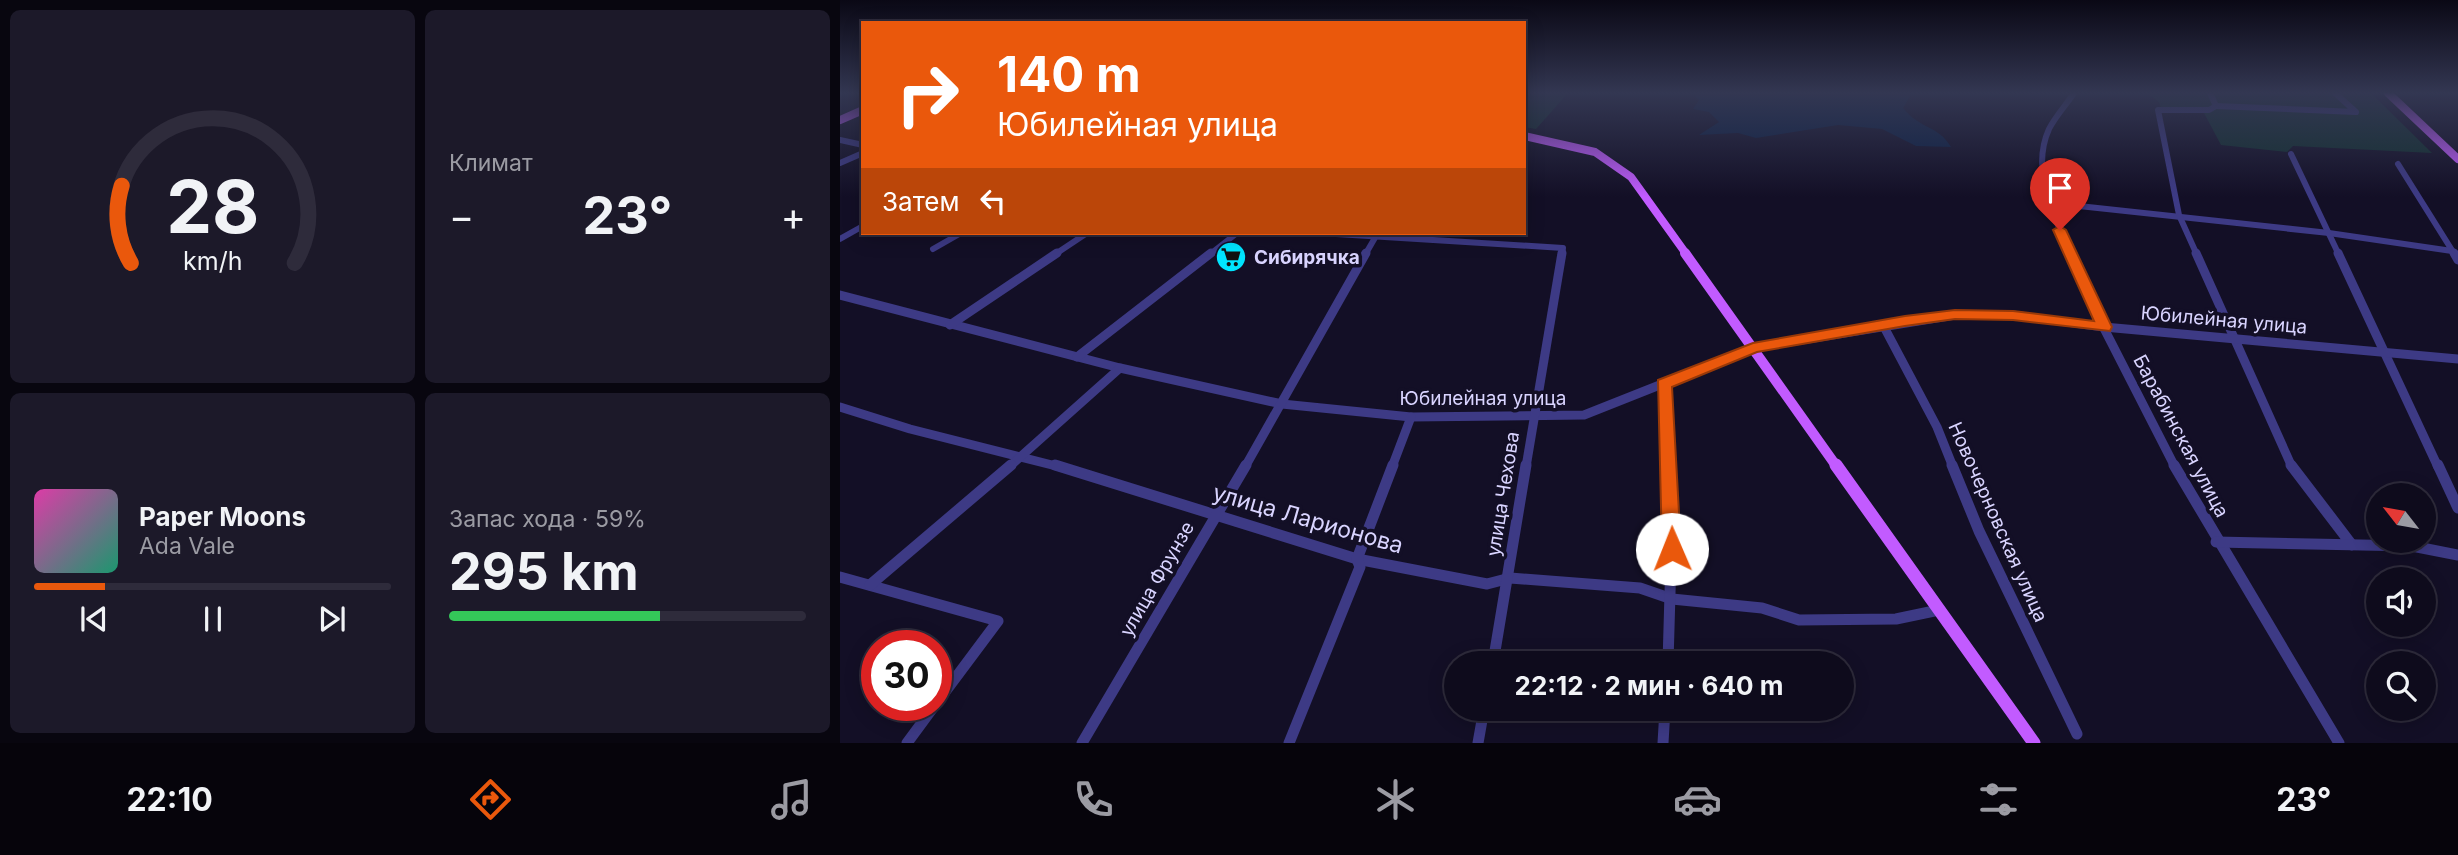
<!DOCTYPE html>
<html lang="ru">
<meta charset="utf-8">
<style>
:root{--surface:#0e0b1c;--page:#1c1929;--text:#f1f3f6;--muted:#9b9ba3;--line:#2e2b3b;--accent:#ea580c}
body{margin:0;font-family:Inter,sans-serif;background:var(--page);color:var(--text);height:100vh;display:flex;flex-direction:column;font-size:26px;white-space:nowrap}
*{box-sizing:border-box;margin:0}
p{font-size:23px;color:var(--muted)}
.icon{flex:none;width:38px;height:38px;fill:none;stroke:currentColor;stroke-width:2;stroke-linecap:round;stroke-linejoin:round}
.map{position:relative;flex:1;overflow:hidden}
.drawer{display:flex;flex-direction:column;gap:10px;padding:10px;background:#08060f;width:840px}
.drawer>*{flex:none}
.guide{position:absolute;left:21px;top:21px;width:665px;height:214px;border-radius:0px;box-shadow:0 4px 18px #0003,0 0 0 2px var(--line);background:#ea580c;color:#fff;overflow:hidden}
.needle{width:46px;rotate:301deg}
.tools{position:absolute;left:1526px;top:483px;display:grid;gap:14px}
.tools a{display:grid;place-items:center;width:70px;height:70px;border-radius:50%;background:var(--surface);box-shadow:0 4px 18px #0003,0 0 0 2px var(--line);font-size:35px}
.speed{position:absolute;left:21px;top:630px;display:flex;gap:14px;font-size:35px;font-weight:700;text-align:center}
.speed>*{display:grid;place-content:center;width:91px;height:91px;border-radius:50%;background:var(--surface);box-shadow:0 4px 18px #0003,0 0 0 2px var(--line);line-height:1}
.speed .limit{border:10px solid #d22;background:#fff;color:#111}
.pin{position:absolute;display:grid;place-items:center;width:60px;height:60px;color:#fff;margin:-72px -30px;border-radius:50% 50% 50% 0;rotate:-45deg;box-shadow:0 0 7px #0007}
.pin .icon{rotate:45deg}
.me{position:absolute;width:77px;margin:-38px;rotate:359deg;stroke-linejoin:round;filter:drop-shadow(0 0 5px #0008)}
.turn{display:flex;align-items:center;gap:24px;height:147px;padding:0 21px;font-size:32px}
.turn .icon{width:91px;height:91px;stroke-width:2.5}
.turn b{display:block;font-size:49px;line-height:60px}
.then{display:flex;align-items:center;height:66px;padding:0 21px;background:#0003;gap:14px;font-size:26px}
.big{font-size:52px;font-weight:700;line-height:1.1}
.drawer .card{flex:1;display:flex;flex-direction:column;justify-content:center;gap:10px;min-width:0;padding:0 24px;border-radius:10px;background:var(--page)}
.drawer .dial{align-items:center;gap:0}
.dial svg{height:182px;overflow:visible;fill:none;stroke:var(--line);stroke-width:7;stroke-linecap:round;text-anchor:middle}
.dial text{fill:var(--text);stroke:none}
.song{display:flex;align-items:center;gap:21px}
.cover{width:84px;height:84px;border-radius:10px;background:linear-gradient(135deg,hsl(320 70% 55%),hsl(160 70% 35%))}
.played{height:7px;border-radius:4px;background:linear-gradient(90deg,var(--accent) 20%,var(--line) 20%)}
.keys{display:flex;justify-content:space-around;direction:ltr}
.heat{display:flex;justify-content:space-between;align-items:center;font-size:38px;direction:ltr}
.charge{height:10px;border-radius:5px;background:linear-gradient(90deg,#34c759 59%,var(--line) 0)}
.drawer .tiles{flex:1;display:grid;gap:10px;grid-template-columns:repeat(2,1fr)}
.trip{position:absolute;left:604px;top:651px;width:410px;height:70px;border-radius:35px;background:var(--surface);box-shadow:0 4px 18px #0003,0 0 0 2px var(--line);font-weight:700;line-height:70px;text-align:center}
.menu{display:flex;height:112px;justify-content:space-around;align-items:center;background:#06040b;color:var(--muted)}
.menu .icon{width:49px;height:49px}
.menu .selected{color:var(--accent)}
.menu b{font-size:32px;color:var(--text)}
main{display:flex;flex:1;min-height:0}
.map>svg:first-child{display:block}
</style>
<main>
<section class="drawer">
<div class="tiles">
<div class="card dial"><svg viewBox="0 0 100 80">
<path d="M14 69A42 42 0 1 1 86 69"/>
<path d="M14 69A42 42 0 0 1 10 35" stroke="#ea580c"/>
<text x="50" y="56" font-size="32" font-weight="700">28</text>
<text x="50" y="72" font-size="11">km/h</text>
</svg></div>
<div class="card"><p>Климат</p>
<div class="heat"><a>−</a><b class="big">23°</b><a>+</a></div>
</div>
<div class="card">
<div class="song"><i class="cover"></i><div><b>Paper Moons</b><p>Ada Vale</p></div></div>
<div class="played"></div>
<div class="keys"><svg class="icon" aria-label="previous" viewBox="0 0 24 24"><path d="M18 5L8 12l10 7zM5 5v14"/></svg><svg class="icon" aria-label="pause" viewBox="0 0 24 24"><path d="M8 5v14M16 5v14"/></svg><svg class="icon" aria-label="next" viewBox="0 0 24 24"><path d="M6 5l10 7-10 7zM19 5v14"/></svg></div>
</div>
<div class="card"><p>Запас хода · 59%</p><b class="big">295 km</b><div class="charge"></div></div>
</div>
</section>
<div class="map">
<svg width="1618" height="743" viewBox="0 0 1618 743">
<rect width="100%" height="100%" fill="#130f26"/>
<g fill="#12302f">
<path d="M684 93H728L696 129 684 127Z"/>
<path d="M1307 93H1531L1592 153 1453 146 1447 152 1381 145 1364 113 1322 111 1319 102Z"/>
</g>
<path fill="#0a1f44" d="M852 93H1072L1063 108C1081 130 1098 125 1111 147L1076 146 1042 129 998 125 916 138 898 133 859 135 879 122 869 112 853 109 859 100Z"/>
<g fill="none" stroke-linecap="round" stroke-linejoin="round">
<g stroke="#3d3a85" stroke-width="6">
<path d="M1376 106 1516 112 1495 93"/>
<path d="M0 140 23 145"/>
<path d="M1451 154 1499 255"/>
<path d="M0 163 23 153"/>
<path d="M1558 164 1615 255"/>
<path d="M1211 203 1489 233 1612 251"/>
<path d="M480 233 723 248 722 255"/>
<path d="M0 239 23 226"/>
<path d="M93 249 121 233"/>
<path d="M214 255 247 233"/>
<path d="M369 255 397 233"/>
<path d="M525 255 536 236"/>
<path d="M1231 255C1214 216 1190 171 1209 129 1215 117 1226 105 1234 93"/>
<path d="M1357 255 1339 215 1318 110H1369L1376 106 1370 93"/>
</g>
<g stroke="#3d3a85" stroke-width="9">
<path d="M1230 253 1249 299 1335 467"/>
<path d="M1356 253 1452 467"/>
<path d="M1498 253 1598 467"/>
<path d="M1614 253 1618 260"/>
<path d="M0 295 280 368 442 404 571 417 744 415 913 348 1115 315H1173L1264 327 1618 359"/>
<path d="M110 325 217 253"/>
<path d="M1043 325 1097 427 1113 467"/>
<path d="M237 357 371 253"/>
<path d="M824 384 829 467"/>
<path d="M0 407 70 429 220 467"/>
<path d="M169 467 280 368"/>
<path d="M405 467 526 253"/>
<path d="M552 467 571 417"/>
<path d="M686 467 722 253"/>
</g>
<g stroke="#3d3a85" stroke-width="11">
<path d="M215 465 517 559 647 584 670 578 800 588 832 599 922 608 959 620 1056 619 1099 610"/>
<path d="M1112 465 1139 531 1237 734"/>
<path d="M1334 465 1499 743"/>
<path d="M1451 465 1512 545"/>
<path d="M1598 465 1618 508"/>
<path d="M1376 542 1572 546 1618 555"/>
<path d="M0 577 158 621 96 704"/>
<path d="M30 585 171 465"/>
<path d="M653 663 686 465"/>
<path d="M828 663 831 558 829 465"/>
<path d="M67 743 95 705"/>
<path d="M242 743 406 465"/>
<path d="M449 743 520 567 517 559 553 465"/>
<path d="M638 743 644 709"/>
<path d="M823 743 825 709"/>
</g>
<g stroke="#c25bff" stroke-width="8">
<path d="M1548 93 1618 159"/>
<path d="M0 120 23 110"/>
<path d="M684 136 755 152 791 177 847 255"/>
</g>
<path stroke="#c25bff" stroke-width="10" d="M845 253 997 467"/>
<path stroke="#c25bff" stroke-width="13" d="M996 465 1194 743"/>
</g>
<linearGradient id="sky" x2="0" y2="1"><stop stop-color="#0a0815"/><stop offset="0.47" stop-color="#333752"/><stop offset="1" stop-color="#333752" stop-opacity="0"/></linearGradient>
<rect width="1618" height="197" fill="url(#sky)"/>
<path fill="#ea580c" stroke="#983908" stroke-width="2" d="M1220 226 1226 230 1272 327 1270 331 1173 320 1115 319 1065 326 917 352 832 387 841 549 838 554H825L822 549 818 380 913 343 1065 316 1115 310 1173 311 1254 321 1213 230Z"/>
<defs>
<g id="supermarket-disc" transform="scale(1.575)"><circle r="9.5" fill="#00e5ff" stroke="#130f26"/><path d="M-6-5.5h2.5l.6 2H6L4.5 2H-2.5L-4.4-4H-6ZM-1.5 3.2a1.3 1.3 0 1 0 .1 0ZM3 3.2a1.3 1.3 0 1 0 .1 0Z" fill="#111"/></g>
</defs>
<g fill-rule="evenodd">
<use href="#supermarket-disc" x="391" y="257"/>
</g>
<g text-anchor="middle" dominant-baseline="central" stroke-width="7" stroke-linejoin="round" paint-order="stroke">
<g font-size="19" font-weight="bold" fill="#d9d4ff" stroke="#130f26" text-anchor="start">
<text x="414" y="257">Сибирячка</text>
</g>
<g font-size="19" fill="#d9d4ff" stroke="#130f26">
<text transform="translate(1384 320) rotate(5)">Юбилейная улица</text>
<text x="643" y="398">Юбилейная улица</text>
<text transform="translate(1341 436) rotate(62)">Барабинская улица</text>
<text transform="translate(663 494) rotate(-81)">улица Чехова</text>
<text transform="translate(1158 522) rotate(66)">Новочерновская улица</text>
<text transform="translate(317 579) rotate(-60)">улица Фрунзе</text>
</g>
<g font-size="23" fill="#d9d4ff" stroke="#130f26">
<text transform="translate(468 519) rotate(16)">улица Ларионова</text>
</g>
</g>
</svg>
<div class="tools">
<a><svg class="needle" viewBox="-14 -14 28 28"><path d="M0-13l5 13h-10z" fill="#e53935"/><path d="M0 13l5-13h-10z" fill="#9b9ba3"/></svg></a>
<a><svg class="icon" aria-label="sound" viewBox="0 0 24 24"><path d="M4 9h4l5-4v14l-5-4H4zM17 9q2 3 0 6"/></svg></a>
<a><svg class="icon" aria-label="search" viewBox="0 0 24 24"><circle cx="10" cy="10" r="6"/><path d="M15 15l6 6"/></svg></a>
</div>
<div class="speed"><div class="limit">30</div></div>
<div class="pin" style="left:1220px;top:230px;background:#d93025"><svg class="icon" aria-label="arrive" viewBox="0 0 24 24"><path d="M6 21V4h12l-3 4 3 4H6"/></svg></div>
<svg class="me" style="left:832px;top:549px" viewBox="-20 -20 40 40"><circle r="19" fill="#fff"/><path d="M0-13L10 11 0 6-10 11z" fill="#ea580c"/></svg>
<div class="trip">22:12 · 2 мин · 640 m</div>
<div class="guide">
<div class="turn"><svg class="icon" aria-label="right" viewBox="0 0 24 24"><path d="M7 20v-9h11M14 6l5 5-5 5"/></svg><div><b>140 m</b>Юбилейная улица</div></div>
<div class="then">Затем<svg class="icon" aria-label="left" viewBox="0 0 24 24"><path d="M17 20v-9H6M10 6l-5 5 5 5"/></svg></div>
</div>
</div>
</main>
<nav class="menu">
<b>22:10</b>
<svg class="icon selected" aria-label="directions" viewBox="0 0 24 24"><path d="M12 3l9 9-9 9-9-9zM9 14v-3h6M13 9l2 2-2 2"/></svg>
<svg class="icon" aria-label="music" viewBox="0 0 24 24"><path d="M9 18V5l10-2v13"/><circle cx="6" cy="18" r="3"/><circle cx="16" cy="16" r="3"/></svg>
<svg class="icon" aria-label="phone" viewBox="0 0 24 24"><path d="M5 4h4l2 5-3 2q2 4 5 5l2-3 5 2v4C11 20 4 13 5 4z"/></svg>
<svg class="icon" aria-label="climate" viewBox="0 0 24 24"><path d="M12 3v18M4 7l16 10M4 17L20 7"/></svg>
<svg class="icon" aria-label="car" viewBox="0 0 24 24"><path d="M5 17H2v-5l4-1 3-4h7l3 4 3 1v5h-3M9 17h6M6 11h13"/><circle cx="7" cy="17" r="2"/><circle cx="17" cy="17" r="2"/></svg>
<svg class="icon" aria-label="filters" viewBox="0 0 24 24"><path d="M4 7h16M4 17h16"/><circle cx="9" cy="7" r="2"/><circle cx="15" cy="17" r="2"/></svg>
<b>23°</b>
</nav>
